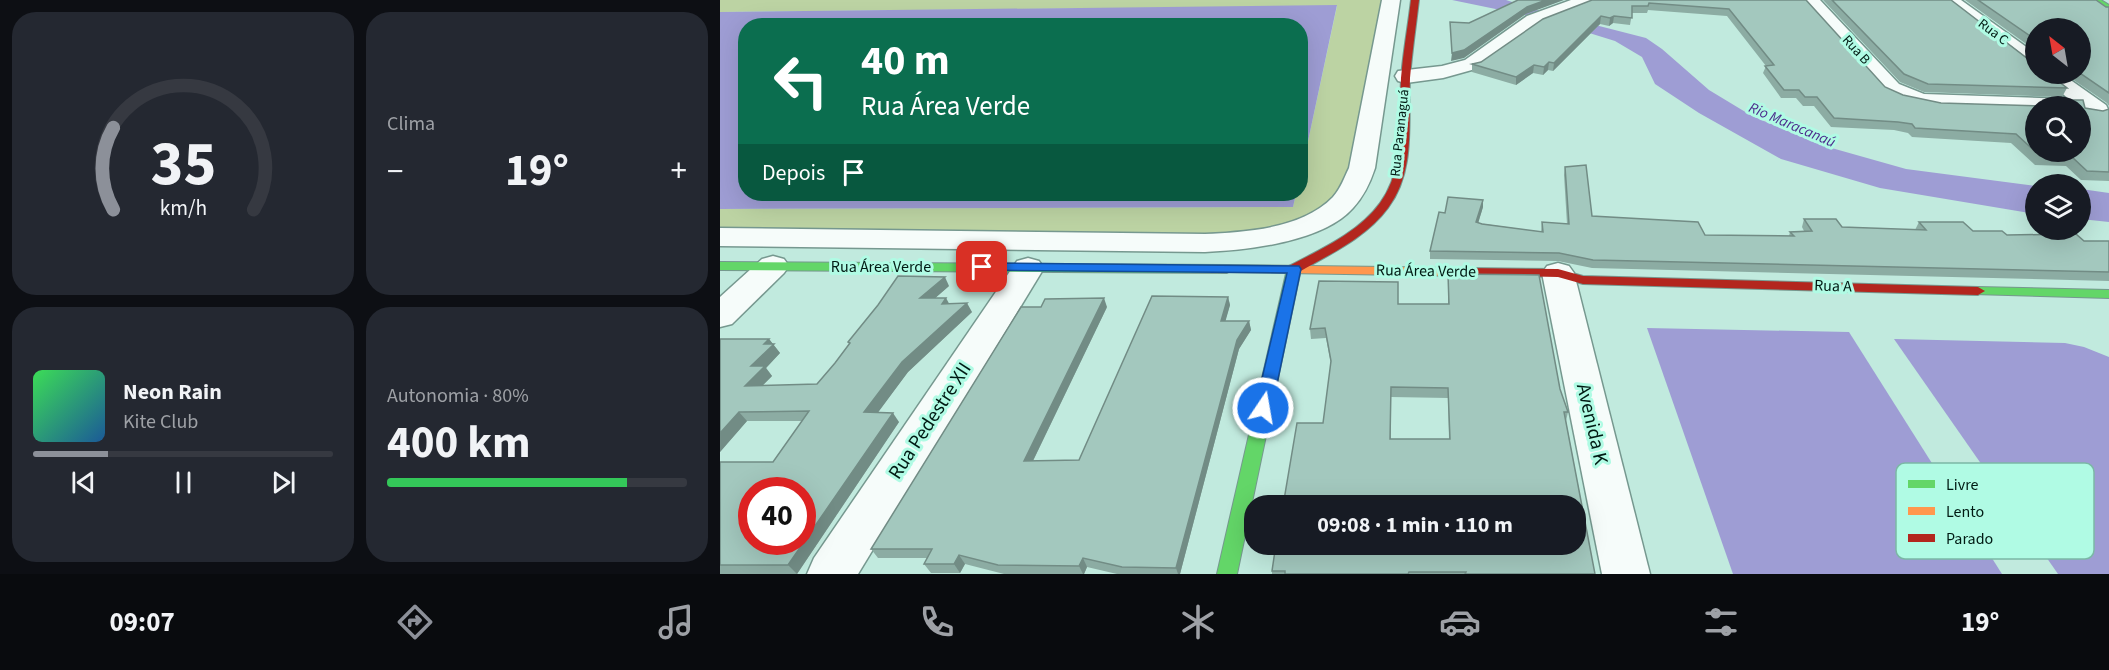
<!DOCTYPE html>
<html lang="pt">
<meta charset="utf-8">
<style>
:root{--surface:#171b24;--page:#242831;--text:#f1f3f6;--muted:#9ea1a6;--line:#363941;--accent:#8c9099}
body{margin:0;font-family:"Source Sans 3",sans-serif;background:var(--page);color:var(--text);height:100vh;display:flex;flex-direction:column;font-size:22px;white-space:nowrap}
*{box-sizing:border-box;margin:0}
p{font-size:20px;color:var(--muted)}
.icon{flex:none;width:33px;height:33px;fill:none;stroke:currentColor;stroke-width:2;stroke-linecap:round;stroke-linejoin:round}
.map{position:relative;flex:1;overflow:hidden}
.side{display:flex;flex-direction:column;gap:12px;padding:12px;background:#0d0f14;width:720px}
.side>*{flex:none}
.hud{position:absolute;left:18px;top:18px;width:570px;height:183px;border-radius:24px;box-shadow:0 6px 24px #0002;background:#0b6e4f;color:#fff;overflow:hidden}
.needle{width:39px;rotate:329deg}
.buttons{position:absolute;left:1305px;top:18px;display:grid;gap:12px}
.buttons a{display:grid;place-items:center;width:66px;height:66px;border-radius:50%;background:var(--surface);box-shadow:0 6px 24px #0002;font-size:30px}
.speed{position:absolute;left:18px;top:477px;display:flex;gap:12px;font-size:30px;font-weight:700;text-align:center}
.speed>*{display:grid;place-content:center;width:78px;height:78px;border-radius:50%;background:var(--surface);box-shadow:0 6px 24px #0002;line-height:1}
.speed .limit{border:9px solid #d22;background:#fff;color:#111}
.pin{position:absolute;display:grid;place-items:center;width:51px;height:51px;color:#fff;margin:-26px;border-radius:12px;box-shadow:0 3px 9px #0006}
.me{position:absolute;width:66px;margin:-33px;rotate:12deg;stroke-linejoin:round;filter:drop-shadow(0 0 4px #0008)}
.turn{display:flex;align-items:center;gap:21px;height:126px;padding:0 24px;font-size:27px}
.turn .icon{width:78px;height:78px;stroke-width:2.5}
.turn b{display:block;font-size:42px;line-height:51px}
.then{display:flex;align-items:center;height:57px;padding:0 24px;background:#0003;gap:12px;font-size:22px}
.big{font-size:45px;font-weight:700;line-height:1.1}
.side .widget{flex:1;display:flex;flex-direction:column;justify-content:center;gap:9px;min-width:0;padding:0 21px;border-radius:24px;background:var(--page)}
.side .dial{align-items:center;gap:0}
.dial svg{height:156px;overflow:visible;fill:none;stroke:var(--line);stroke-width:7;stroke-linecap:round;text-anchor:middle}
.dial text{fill:var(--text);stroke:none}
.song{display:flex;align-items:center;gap:18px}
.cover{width:72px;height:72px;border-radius:9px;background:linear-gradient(135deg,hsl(130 70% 55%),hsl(210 70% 35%))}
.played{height:6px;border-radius:3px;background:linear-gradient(90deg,var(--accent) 25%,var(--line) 25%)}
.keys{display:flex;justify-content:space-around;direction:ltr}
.heat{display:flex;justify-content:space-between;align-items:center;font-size:33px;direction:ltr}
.charge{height:9px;border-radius:4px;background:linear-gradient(90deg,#34c759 80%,var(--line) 0)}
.side .tiles{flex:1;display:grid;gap:12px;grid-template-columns:repeat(2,1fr)}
.trip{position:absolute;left:524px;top:495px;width:342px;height:60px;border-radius:24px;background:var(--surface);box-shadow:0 6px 24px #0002;font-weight:700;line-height:60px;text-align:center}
.dock{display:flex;height:96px;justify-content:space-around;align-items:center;background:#090b0e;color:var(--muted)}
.dock .icon{width:42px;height:42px}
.dock .selected{color:var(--accent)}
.dock b{font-size:27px;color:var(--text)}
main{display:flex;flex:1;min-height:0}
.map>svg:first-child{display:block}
</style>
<main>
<section class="side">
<div class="tiles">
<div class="widget dial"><svg viewBox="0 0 100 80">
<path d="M14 69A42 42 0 1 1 86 69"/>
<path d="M14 69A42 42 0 0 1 14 27" stroke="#8c9099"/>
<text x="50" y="56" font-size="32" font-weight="700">35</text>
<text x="50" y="72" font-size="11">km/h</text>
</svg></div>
<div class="widget"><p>Clima</p>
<div class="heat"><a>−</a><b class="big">19°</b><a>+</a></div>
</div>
<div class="widget">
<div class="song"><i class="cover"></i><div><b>Neon Rain</b><p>Kite Club</p></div></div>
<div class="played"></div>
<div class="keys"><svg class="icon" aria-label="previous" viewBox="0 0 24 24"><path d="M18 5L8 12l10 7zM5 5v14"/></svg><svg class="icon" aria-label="pause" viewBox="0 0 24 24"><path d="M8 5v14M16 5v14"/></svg><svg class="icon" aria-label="next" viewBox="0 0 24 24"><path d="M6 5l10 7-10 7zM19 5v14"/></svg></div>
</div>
<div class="widget"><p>Autonomia · 80%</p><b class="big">400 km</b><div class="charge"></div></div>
</div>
</section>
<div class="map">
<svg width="1389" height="574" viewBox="0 0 1389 574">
<rect width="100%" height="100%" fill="#c1eade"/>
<path fill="#bcd3a3" d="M0 0H672L642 168 616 208 540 238 0 237V209L573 207 576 194H580L581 174 617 6 0 12Z"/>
<g fill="#9e9dd4">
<path d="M732 0H786L826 13 814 17Z"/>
<path d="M617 5 581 174 580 26H26V194H576L573 207 0 209V12Z"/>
<path d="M844 17 926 38 942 49 989 90 1032 116 1101 145 1186 169 1315 186V214L1160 188 1061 159 979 113 935 84 922 57 895 41 866 32Z"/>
<path d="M1361 189 1389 193V222L1361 219Z"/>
<path d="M927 328 1129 332 1282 574H1013Z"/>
<path d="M1174 339 1345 343 1364 347 1389 357V574H1338Z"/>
</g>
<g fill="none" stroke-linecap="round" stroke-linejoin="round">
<g stroke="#76988f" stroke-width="3">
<g id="street">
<path d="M662 0H680L655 168C650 183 644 196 633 208 603 242 528 250 485 252L0 246V228L485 234C526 232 582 229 613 197 621 188 624 178 629 168Z"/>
<path d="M851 0H876L873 4 821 24 759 68 723 78 686 83 678 81 675 76 678 71 722 66 745 60 807 16Z"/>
<path d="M1081 0H1100L1179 84 1204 94 1349 99 1318 74H1342L1386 105 1389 111 1386 115 1378 117 1360 114V106H1316V112C1268 110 1205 117 1163 94Z"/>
<path d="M1221 0H1241L1316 54V70L1309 68Z"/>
<path d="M53 256 64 259 69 266 64 273 12 324 0 327V297L42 259Z"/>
<path d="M308 258 319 261 324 268 138 574H87L94 558 297 261Z"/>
<path d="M838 263 849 266 854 273 930 574H882L822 273 827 266Z"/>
</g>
</g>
<g stroke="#76988f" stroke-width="2">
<g id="fast">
<path d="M1372 0H1381L1389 5V10Z"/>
<path d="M0 262 507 265 514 269 507 273 0 270Z"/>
<path d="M574 265 581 269 517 574H497L567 269Z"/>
<path d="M1258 287 1389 290V298L1253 294 1251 291Z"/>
</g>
</g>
<g stroke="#76988f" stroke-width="2">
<path id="slow" d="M507 265 745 268 752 272 745 276 502 272 500 269Z"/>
</g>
<g stroke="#76988f" stroke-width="2">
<g id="jam">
<path d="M691 0H699C696 26 692 52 690 78 688 122 696 171 668 208 646 238 610 254 579 272H569L567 269 569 266C601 249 638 233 660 203 686 168 679 119 681 78 683 52 688 26 691 0Z"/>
<path d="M745 268 838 269 863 276 1258 287 1265 291 1258 295 863 284 838 277 740 275 738 272Z"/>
</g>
</g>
<use href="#street" fill="#f6fcfa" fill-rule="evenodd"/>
<use href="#fast" fill="#63d668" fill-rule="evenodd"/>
<use href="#slow" fill="#ff974d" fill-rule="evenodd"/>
<use href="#jam" fill="#b3261e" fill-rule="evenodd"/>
</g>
<g fill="#8caca3" fill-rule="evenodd">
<path d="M872 0H1086L1165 87 1183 95 1221 103 1320 106 1323 100 1383 111 1389 109V181L1361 180 1346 166 1315 165 1291 143 1192 137 1188 133 1174 130 1111 127 1094 106H1083L1076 98H1061L1043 73 1046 66 1007 16 928 10 927 13H912L910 25 893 23 889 26 880 24 833 71 828 70 823 75 813 73 796 85 752 72V64L761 62Z"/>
<path d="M1103 0H1231L1347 88 1342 97 1204 92 1180 82Z"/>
<path d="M1245 0H1376L1386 7H1389V106L1387 103 1345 74H1360L1316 28V51Z"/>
<path d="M845 167 872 216 985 235 1069 236 1070 232 1084 231 1082 227 1084 219 1122 227 1195 230 1199 222 1253 231 1287 235 1364 241H1389V281L872 268 838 261 710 259V251L725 213 763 207 758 223 821 232 822 222 847 224 844 175Z"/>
<path d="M728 274 840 389 848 412 846 421 875 574H552V571L603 423 611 364 606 338 591 339 590 329 678 304H728ZM671 397 728 398 729 439H671Z"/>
<path d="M229 286 215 298 252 312 188 372 157 413 179 422 77 574H0V462H53L82 421H27L0 452V339H49L60 353 46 368 52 376 42 386 97 384 115 363 129 344 128 342 158 305Z"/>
<path d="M508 297 510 305 505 321H529L531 330 519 349 460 574H397L367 567 364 574H284L245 564 240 573H211L204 564 207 558H158L151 549 387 307 313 461 359 460Z"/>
</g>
<g fill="#728c85">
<path d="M826 0H844L806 14 744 58 731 61 732 53 807 7Z"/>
<path d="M881 16 880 24 833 71 834 63Z"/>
<path d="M894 16 893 23 889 26 890 18Z"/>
<path d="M829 62 828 70 823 75 824 67Z"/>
<path d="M814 65 813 73 796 85V77Z"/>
<path d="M763 200V207L756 230V222Z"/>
<path d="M225 277 229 286 205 307 200 298Z"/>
<path d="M508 297 510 305 503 330 501 321Z"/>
<path d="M226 298 231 307 222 304Z"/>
<path d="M384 298 387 307 308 471 304 461Z"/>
<path d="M247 303 252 312 188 372 151 422 144 412 182 362Z"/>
<path d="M529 321 531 330 519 349 460 574H458L456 568 517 340Z"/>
<path d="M49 339 60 353 46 368 52 376 32 396 25 386 31 366 44 344Z"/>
<path d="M19 412 27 421 0 452V433Z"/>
<path d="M173 413 179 422 77 574 68 565Z"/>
<path d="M239 555 245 564 240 573 234 564Z"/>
<path d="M363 558 367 567 364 574H363L359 566Z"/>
</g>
<g fill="#a3c8be" stroke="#728c85" stroke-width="1.5" fill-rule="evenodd">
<path d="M798 0H826L807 7 744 50 732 53 730 22 749 23Z"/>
<path d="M872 0H1086L1165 87 1183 95 1221 103 1321 106 1323 100H1363L1365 108 1383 111 1389 109V172L1367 171 1352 157 1320 156 1296 134 1195 128 1192 124 1178 122 1114 118 1097 97H1085L1079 90H1064L1045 66 1054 65 1009 9 929 3 928 6H912V18L894 16 890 18 881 16 834 63 829 62 824 67 814 65 796 77 752 64 761 62 823 19ZM1316 106H1360V152H1316Z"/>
<path d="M1112 0H1231L1312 62 1316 63V74H1329L1347 88 1208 84 1184 74Z"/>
<path d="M1258 0H1376L1386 7H1389V93L1360 73V28H1316V40Z"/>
<path d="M866 165 872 216 978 222 985 235 1074 236 1070 232 1092 231 1084 219H1116L1122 227 1206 230 1199 222H1243L1253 231H1282L1287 235 1356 234 1364 241H1389V272L873 260 839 253 710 251 719 212 725 213 728 197 763 200 756 222 762 224 823 232 822 222 849 224 845 167Z"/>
<path d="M728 274 819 275 840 389 848 412H844L875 574H745L746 572H689L688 574H565V571H552L556 544H855V506H563L577 423H603L611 361 605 328 590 329 599 281 678 282V304H729ZM671 387 728 388 730 439H670Z"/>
<path d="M178 276 225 277 200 298H226L222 304 247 303 182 362 144 412 173 413 68 565H0V462H53L89 411 19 412 0 433V339H49L44 344H54L31 366H45L25 386 97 384 115 363 130 343 128 342 158 305ZM32 490H82V542H32Z"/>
<path d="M432 296 508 297 501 321H529L517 340 456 568 402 567 363 558 359 566 278 565 239 555 234 564H204L212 549H151L301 307H321L325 299 384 298 304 461 359 460Z"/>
</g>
<path fill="#1a73e8" stroke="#114b97" stroke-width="1.5" d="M262 263 579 266 581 269 552 408 549 413H538L535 408 567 273 257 270 255 267 257 264Z"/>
<g text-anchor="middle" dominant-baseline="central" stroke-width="6" stroke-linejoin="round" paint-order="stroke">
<g font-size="14" fill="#001a13" stroke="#b0fbe4">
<text transform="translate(1273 32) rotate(37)">Rua C</text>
<text transform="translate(1136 50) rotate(48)">Rua B</text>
<text transform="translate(680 133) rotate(-84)">Rua Paranaguá</text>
</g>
<g font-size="15" font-style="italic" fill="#4b2b8c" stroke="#b0fbe4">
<text transform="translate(1072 125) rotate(23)">Rio Maracanaú</text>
</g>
<g font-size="16" fill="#001a13" stroke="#b0fbe4">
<text x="161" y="267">Rua Área Verde</text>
<text transform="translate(706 271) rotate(1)">Rua Área Verde</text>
<text transform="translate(1113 286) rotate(2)">Rua A</text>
</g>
<g font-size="20" fill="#001a13" stroke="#b0fbe4">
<text transform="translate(210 421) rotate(-57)">Rua Pedestre XII</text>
<text transform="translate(872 424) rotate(77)">Avenida K</text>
</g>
</g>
<rect x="1176" y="463" width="198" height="96" rx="9" fill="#b0fbe4" stroke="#7bb8a5" stroke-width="1.5"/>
<rect x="1188" y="480" width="27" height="8" fill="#63d668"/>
<rect x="1188" y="507" width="27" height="8" fill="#ff974d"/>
<rect x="1188" y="534" width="27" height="8" fill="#b3261e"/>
<g font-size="16" fill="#001a13">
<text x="1226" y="490">Livre</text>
<text x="1226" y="517">Lento</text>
<text x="1226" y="544">Parado</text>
</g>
</svg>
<div class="buttons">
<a><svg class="needle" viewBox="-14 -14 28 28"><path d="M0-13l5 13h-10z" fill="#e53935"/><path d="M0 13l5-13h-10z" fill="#9ea1a6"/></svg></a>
<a><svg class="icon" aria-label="search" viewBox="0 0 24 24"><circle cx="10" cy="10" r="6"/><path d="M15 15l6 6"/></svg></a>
<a><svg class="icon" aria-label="layers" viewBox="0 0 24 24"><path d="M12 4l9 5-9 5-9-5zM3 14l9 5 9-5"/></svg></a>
</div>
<div class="speed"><div class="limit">40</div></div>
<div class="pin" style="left:262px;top:267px;background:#d93025"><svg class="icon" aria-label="arrive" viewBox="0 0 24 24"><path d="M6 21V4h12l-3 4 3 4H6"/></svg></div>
<svg class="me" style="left:543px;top:408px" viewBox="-20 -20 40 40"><circle r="17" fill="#1a73e8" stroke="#fff" stroke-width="3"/><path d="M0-11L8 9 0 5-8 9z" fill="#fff"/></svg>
<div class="trip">09:08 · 1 min · 110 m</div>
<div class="hud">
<div class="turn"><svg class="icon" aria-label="left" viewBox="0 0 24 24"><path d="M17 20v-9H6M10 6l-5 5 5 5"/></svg><div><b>40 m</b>Rua Área Verde</div></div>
<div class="then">Depois<svg class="icon" aria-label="arrive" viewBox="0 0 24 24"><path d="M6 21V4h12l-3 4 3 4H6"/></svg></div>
</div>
</div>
</main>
<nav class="dock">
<b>09:07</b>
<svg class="icon selected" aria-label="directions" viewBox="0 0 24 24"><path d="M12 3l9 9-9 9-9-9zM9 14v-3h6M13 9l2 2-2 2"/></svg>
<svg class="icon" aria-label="music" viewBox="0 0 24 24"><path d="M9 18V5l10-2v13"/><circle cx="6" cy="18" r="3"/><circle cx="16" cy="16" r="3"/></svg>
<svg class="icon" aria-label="phone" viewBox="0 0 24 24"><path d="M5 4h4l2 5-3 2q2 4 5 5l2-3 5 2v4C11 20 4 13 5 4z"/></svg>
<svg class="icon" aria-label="climate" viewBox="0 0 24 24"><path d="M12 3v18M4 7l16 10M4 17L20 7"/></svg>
<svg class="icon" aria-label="car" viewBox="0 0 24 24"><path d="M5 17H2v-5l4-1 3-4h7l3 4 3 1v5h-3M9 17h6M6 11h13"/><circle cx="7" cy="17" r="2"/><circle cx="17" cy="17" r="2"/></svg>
<svg class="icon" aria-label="filters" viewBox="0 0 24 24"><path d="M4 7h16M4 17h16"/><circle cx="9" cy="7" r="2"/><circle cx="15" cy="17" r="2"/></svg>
<b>19°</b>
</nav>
